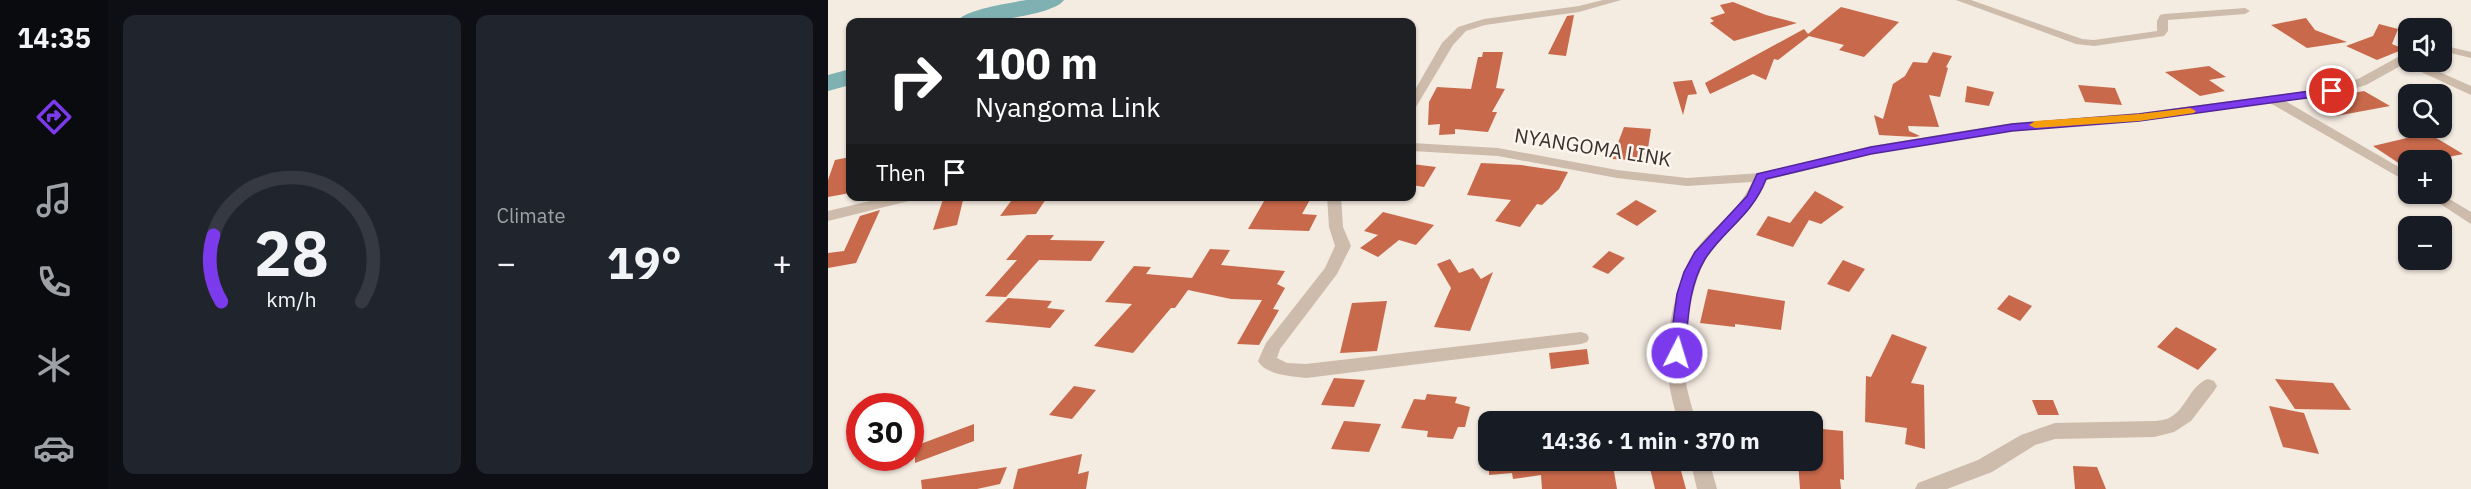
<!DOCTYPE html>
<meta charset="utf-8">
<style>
:root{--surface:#171b24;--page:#20242c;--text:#f1f3f6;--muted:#9ea1a6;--line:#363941;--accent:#7c3aed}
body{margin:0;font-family:"IBM Plex Sans",sans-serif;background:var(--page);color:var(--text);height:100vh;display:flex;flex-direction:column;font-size:22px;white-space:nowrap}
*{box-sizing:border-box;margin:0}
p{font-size:20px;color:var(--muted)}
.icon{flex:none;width:33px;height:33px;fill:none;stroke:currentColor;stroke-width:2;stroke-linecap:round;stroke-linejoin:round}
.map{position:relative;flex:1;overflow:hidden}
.panel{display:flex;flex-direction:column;gap:15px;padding:15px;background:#0d0f14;width:720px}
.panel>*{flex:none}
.banner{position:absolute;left:18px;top:18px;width:570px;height:183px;border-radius:12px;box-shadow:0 2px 4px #0004;background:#202124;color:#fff;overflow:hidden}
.controls{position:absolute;left:1570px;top:18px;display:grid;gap:12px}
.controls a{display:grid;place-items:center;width:54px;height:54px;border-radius:12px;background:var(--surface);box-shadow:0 2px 4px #0004;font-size:30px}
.speed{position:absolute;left:18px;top:393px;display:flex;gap:12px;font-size:30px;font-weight:700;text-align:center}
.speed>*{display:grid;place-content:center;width:78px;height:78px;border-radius:50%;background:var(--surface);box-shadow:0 2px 4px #0004;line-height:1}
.speed .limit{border:9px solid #d22;background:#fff;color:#111}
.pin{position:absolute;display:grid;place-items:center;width:51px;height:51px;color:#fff;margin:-26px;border:3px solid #fff;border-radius:50%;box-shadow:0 2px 6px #0007}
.me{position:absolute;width:66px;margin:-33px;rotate:5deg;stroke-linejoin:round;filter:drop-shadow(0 0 4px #0008)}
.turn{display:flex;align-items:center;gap:21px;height:126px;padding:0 30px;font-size:27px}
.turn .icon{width:78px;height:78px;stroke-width:2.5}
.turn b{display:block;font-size:42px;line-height:51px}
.then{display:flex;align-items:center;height:57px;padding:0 30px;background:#0003;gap:12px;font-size:22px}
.big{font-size:45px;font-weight:800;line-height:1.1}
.panel .card{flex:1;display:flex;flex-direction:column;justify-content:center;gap:9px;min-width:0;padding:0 21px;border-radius:12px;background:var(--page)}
.panel .dial{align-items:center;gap:0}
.dial svg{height:156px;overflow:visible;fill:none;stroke:var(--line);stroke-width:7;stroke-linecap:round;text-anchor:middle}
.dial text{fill:var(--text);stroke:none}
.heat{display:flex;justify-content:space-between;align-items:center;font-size:33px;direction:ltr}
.panel .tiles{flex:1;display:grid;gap:15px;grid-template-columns:repeat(2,1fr)}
.trip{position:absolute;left:650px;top:411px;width:345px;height:60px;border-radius:12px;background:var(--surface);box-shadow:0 2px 4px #0004;font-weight:800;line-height:60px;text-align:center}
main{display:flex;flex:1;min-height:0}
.dock{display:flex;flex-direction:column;width:108px;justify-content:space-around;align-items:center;background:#090b0e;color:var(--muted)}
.dock .icon{width:42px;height:42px}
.dock .active{color:var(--accent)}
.dock b{font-size:27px;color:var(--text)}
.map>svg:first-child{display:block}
</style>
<main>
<nav class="dock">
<b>14:35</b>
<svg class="icon active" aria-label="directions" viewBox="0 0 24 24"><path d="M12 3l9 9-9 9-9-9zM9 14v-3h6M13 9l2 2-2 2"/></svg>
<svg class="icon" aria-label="music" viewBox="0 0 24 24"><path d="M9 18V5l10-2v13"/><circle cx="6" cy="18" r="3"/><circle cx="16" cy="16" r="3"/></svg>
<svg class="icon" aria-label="phone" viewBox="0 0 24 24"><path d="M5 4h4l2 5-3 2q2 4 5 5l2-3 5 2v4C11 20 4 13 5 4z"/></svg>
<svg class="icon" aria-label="climate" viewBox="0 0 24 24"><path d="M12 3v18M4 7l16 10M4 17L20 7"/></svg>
<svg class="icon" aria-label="car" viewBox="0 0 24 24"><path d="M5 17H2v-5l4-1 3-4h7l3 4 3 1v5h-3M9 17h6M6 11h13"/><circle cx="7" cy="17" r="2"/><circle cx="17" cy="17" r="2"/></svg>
</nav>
<section class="panel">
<div class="tiles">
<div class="card dial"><svg viewBox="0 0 100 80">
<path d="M14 69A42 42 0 1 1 86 69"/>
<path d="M14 69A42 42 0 0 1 10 35" stroke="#7c3aed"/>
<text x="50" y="56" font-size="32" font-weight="700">28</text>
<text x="50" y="72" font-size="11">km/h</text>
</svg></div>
<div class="card"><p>Climate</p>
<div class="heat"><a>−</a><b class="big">19°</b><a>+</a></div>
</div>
</div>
</section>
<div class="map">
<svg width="1643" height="489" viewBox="0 0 1643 489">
<rect width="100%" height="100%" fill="#f4ebe1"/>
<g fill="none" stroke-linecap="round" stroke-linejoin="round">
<g fill="#7fb0b2" fill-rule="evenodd">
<path d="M198 0H236C225 16 148 24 128 22 137 9 182 3 198 0Z"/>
<path d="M22 69V85L0 91V75Z"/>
</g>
</g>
<g fill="#c8694b">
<path d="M905 2 938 15 969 23 906 41 882 23 886 21 882 18 897 13 892 5Z"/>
<path d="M1013 7 1071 22 1036 57 1011 50 1016 45 981 36 950 60 946 59 938 80 925 74 882 94 877 83 976 29 980 34Z"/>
<path d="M746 15 738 56 720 54 739 16Z"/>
<path d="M1478 18 1487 30 1519 42 1479 48 1443 25Z"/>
<path d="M1551 24 1570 29 1564 44 1576 49 1549 60 1518 46 1545 36Z"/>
<path d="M655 52H675L668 88 677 89 664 112H669L660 132 627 129V134L611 135 612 124 600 125 601 102 609 87 643 89 650 57H654Z"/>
<path d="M1105 52 1124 56 1118 67 1120 68 1112 97 1101 95 1111 127 1080 126 1081 131 1092 136 1087 137 1051 135 1046 115 1055 119 1065 84 1077 76 1085 62 1099 63Z"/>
<path d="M1381 66 1398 77 1381 80 1397 91 1372 96 1337 72Z"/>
<path d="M864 80 869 94 860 95 855 115 845 82Z"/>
<path d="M1250 85 1287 88 1294 105 1257 102Z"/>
<path d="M1139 86 1166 92 1161 106 1137 102Z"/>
<path d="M1536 91 1562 106 1508 116 1483 101Z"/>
<path d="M796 127 823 129 818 161 784 159Z"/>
<path d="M1600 133 1635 154 1606 160H1581V170L1545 146Z"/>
<path d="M22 157V193L0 197V180L7 160Z"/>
<path d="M653 163 693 165 740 172 731 189 714 205 709 204 692 227 667 221 683 200 639 195Z"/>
<path d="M584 164 608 167 596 187 584 185Z"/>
<path d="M987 191 1016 207 993 224 981 220 965 247 928 235 940 216 962 223Z"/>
<path d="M116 196H136L129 225 105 230Z"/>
<path d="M220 196 208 214 172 216 186 197Z"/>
<path d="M439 196H484L474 214 489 215 481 231 420 229Z"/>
<path d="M808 200 829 211 809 226 788 214Z"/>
<path d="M52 210 28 263 0 268V253L16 251 32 216Z"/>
<path d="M555 212 606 225 588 245 571 240 550 257 532 248 550 235 536 231Z"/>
<path d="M199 235H226L222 240 277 241 263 261 211 260 178 297 157 296 189 260H178Z"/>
<path d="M382 249 402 250 393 265 457 271 449 284 457 288 445 309 451 310 431 345 409 344 434 300 403 299 360 290 347 308H343L305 353 266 346 304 304 277 302 306 266 323 267 318 274 364 278Z"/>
<path d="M781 251 797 258 780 274 764 267Z"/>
<path d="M622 259 631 273 645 268 653 279 665 272 642 331 606 327 623 288 609 264Z"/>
<path d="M1015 260 1037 269 1021 292 999 284Z"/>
<path d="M880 289 957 301 953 330 907 324V327L872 323Z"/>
<path d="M1181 295 1204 306 1192 321 1169 309Z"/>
<path d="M180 298 224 301 219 308 237 310 222 328 157 322Z"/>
<path d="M559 301 549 351 512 353 524 303Z"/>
<path d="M1348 327 1389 349 1370 370 1329 347Z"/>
<path d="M1064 334 1099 347 1083 383 1096 385 1097 449 1077 444 1079 428 1037 422 1038 376 1043 377Z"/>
<path d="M759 349 761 364 723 369 721 353Z"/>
<path d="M506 378 537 380 526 407 493 405Z"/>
<path d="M1447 379 1505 383 1523 410 1467 409Z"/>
<path d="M246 386 268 390 244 419 221 415Z"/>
<path d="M599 394 629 397 627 403 642 407 637 427H630L625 439 599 437 600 431 573 428 586 399 597 400Z"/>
<path d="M1204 400H1225L1231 415H1210Z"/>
<path d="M1441 406 1476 413 1491 454 1455 447Z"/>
<path d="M516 421 553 424 541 452 503 449Z"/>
<path d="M146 424V441L87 463V446Z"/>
<path d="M984 428 1015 431 1016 480 1012 479 1013 489H972L970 460H984Z"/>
<path d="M254 454 250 474 261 471 258 489H185L190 469Z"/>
<path d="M661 460H784L789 489H714L713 475 685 479 684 473 661 475Z"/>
<path d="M820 460H850L858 489H827Z"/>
<path d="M1245 466 1269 467 1278 489H1247Z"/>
<path d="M179 467 172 484 149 489H94L93 480Z"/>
</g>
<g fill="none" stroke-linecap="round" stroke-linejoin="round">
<g fill="#cdbbac" fill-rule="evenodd">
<path d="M775 0H793L751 12 657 25 638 31 625 45 588 107 584 108V95L614 43 630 27 656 19 751 6Z"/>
<path d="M1128 0H1143L1254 39 1266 40 1329 31V21L1332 15 1336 14 1417 8 1422 11 1417 14 1340 20V31L1336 36 1266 46 1248 44Z"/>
<path d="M1614 45 1643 52V58L1614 51Z"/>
<path d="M1581 54V62H1589L1643 86V95L1576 64 1538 85 1504 95 1457 101 1581 173V183L1442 103 1311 121 1184 131 1043 154 939 180C926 212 900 228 880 256 863 280 853 347 857 377 859 392 864 407 868 422H850C846 407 842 392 840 377 835 345 848 278 866 252 884 227 912 211 924 182L859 186 789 178 670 156 584 151V143L670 148 789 170 859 178 933 173 1043 146 1184 123 1311 113 1503 88 1530 79 1570 57Z"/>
<path d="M1597 194H1613L1643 212V224Z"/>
<path d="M63 196H91L89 199 0 221V211Z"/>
<path d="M499 196H513L515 227 523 246 509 274 452 349 449 358 459 363 478 364 753 332 759 334 761 338 759 342 753 344 478 378C463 376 438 375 430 361L438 343 497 268 507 246 501 227Z"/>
<path d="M1380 379 1386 381 1389 386 1386 391 1363 421 1346 432 1326 437 1227 439 1207 445 1164 472 1119 489H1087L1090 483 1150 460 1193 435 1227 423 1326 421C1330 421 1337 420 1341 418 1358 410 1362 385 1380 379Z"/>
<path d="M862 460H881L889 489H869Z"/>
</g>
</g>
<path fill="#7c3aed" stroke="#51269a" stroke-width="1.5" d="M1504 88 1508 89V94L1311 121 1184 131 1043 154 938 179C924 216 896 229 877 259 860 287 860 322 857 353L854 358H844L841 353 849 294 856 272 867 252 919 196 929 174 1043 147 1184 124 1311 114Z"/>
<path fill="#f59e0b" d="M1362 108 1368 111 1366 113 1311 121 1207 128 1201 125 1207 121 1311 114Z"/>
<g text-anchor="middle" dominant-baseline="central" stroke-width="5" stroke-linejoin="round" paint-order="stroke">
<g font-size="20" fill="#3b302b" stroke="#fbf5ee">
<text transform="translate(765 147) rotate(9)">NYANGOMA LINK</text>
</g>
</g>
</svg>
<div class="controls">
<a><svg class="icon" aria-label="sound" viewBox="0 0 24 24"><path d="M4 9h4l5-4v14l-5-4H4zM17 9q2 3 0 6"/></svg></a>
<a><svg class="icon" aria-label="search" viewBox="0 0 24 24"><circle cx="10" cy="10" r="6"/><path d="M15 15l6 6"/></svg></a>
<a>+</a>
<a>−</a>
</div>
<div class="speed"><div class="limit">30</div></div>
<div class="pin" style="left:1504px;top:91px;background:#d93025"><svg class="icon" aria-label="arrive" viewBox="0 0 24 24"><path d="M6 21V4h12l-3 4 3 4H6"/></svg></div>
<svg class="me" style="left:849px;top:353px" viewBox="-20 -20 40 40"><circle r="17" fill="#7c3aed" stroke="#fff" stroke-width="3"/><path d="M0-11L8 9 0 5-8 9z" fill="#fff"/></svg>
<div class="trip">14:36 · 1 min · 370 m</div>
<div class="banner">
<div class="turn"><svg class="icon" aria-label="right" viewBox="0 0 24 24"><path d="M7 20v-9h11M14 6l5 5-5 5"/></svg><div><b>100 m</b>Nyangoma Link</div></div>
<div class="then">Then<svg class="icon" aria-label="arrive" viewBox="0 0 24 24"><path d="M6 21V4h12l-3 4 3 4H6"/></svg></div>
</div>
</div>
</main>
